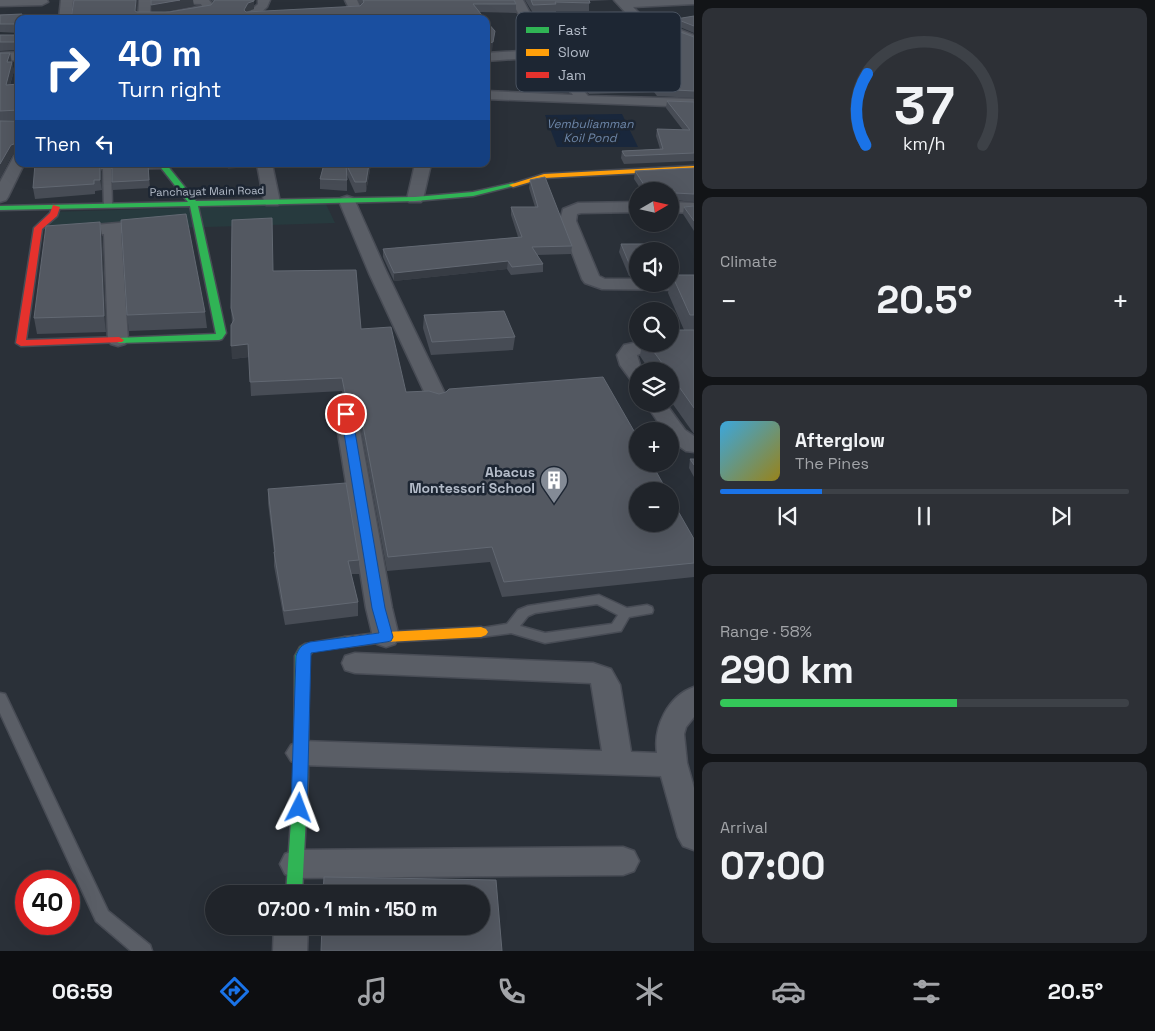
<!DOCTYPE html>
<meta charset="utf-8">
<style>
:root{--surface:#20242a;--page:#2d3036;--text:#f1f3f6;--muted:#a2a4a8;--line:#3d4147;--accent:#1a73e8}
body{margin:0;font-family:"Space Grotesk",sans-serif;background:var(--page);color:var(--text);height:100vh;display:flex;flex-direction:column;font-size:19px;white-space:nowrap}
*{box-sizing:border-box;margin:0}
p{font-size:16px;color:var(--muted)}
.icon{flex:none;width:28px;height:28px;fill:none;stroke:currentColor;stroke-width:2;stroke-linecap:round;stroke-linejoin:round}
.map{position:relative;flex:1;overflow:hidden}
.panel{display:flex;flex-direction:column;gap:8px;padding:8px;background:#121417;width:461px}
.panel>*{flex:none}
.banner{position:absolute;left:15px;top:15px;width:475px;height:152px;border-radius:10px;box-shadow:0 5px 20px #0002,0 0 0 1px var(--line);background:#1a4fa0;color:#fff;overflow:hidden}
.needle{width:32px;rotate:81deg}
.fabs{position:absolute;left:629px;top:182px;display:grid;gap:10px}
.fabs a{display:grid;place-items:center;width:50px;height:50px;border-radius:50%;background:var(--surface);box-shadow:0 5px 20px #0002,0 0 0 1px var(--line);font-size:25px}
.speed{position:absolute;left:15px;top:870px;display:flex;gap:10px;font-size:25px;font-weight:700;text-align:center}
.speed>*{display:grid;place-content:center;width:65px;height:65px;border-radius:50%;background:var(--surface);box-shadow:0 5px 20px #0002,0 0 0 1px var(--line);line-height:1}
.speed .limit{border:8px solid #d22;background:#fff;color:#111}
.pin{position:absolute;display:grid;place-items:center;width:42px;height:42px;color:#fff;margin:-21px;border:2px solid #fff;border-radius:50%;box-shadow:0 1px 5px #0007}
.me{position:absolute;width:55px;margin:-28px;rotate:3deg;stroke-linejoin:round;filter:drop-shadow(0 0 4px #0008)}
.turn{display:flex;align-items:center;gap:18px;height:105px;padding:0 20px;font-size:22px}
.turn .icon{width:65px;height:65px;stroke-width:2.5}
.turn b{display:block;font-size:35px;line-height:42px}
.then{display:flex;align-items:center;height:48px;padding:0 20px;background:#0003;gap:10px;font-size:19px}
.big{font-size:38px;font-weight:800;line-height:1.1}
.panel .widget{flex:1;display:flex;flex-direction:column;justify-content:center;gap:8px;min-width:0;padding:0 18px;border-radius:10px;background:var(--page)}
.panel .dial{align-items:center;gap:0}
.dial svg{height:130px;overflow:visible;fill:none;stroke:var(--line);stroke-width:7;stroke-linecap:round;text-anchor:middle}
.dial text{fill:var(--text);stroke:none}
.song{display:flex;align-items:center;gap:15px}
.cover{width:60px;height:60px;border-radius:8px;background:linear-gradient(135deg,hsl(200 70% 55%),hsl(50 70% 35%))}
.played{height:5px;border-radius:2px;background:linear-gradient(90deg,var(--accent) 25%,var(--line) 25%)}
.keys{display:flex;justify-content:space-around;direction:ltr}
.heat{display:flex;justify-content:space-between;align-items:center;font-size:28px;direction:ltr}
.charge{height:8px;border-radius:4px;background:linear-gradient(90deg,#34c759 58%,var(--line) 0)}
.trip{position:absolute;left:205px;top:885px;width:285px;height:50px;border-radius:25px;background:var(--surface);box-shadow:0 5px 20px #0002,0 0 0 1px var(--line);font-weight:800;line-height:50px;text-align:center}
.tabs{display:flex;height:80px;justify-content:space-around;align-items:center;background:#0d0e11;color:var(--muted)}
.tabs .icon{width:35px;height:35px}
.tabs .active{color:var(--accent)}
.tabs b{font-size:22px;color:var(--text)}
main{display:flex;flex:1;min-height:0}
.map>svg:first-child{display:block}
</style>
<main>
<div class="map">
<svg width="694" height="951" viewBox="0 0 694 951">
<rect width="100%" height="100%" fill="#2a3038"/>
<path fill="#273a3e" d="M326 204 335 223 44 232 48 212Z"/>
<path fill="#19273c" d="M622 114 638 147H557L545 115Z"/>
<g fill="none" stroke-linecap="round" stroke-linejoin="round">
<g stroke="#484c55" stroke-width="3">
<g id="lane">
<path d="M162 164H166V168L111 169 112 205 108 207 104 205 103 169H87L83 167 87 165Z"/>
<path d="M599 595 627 608 647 605 652 607 653 610 652 613 629 617 621 631 545 643 511 633 481 637 476 635 474 632 476 629 507 624 518 610 528 606ZM597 604 618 615 612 624 545 633 520 626 528 616 535 613Z"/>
<path d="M0 693 5 694 7 698 108 911 150 945 152 951H131L96 921 0 713Z"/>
</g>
</g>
<g stroke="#484c55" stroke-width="3">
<g id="street">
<path d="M0 0H47L48 2 42 5 0 6Z"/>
<path d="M61 0H73L71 19H59Z"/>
<path d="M139 0H151L150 16 202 6 201 4 161 3 155 0H209L215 7 211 11 169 19H138Z"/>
<path d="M258 0H270L267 7 254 19H241L258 4Z"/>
<path d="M345 0H357L366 19H354Z"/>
<path d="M511 0H523L531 15 626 13 614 0H694V4L633 7 640 14 694 35V43L635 19 535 22 551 52 588 96 694 99V107L486 99V91L573 95 543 57 486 61V53L538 50Z"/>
<path d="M0 16H35L41 19H19V22H0Z"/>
<path d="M19 52V60L0 61V53Z"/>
<path d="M19 155V164H24L8 197 6 200 0 202V182L14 156Z"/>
<path d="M257 164H272L280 202 278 205H266L264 202Z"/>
<path d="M415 164H431L423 199 421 202H409L407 199Z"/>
<path d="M347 196 353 198 355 201 387 273 448 400 445 404 438 406 431 404 428 400 369 273 339 201 341 198Z"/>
<path d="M638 202V212L581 213 577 214 576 221 599 276 605 279H638V284H670V279L694 280V290L602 289 585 283 582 279 560 221 563 209 578 203Z"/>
<path d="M670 202 694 203V213L670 212Z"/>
<path d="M152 220 158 221 160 225 158 229 121 233 128 340 125 344 118 346 111 344 108 340 104 234 72 237 66 236 64 232 66 228 72 227Z"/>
<path d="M638 342V344H661L658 348 637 355 640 365 645 371H638V382L631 380 620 365 617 355 624 345Z"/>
<path d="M646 404H666L685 430 694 436V452L686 451 670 440V431H664Z"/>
<path d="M346 408 353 410 357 414 392 608 399 637 395 644 386 647 377 644 373 637 366 608 335 414 339 410Z"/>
<path d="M355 653 593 663 611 669 620 685 631 752 657 753C653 727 668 696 694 687V717L686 727 684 734 687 763 694 788V850L683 846 678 837 661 776 301 765 291 761 286 753 291 745 301 741 602 751 591 683 355 673 345 670 342 663 345 656Z"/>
<path d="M623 847 634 851 639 861 634 871 623 875 296 878 285 874 280 864 285 854 296 850Z"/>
<path d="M274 926H308L307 951H273Z"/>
</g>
</g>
<g stroke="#484c55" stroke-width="3">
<g id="fast">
<path d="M158 164H166L196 201 415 197 473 192 513 183 517 185 473 196 415 201 198 206 226 333 222 339 219 340 119 343 114 340 116 338 216 334 190 206 0 210V206L188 202Z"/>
<path d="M345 637 350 639 352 642 350 645 313 651 309 656 308 777 302 894H286L294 777 295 656 300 647 305 644Z"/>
</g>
</g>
<g stroke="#484c55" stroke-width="3">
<g id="slow">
<path d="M694 166V170L544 178 513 187 509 185 544 174Z"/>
<path d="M481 627 486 629 488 632 486 635 481 637 386 642 345 647 340 645 338 642 340 639 345 637 386 632Z"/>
</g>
</g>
<g stroke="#484c55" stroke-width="3">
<path id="jam" d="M53 205 60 207 57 216 42 229 26 340 119 337 124 340 122 342 21 346 16 343 34 228 50 213Z"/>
</g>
<use href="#lane" fill="#5a5e66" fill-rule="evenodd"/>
<use href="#street" fill="#5a5e66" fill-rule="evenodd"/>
<use href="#fast" fill="#30b455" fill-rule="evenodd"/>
<use href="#slow" fill="#ff9f0a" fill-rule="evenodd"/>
<use href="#jam" fill="#e5322d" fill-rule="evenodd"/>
</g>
<g fill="#474c55">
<path d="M211 0H254V9L248 11V12L360 6 361 5 358 0H514L516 4V13L479 12 71 19 137 12H152L194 6 158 12H169L211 5 213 2Z"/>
<path d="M525 0H612L589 1V11H556V13H533Z"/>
<path d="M22 14 23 19H19V33L0 32V15Z"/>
<path d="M694 16V33L675 25 676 19Z"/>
<path d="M628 32 694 37V98L657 96 654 92 589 94 571 73V66H596L595 64 596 58 644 55 627 38Z"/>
<path d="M0 35H17L18 44 16 50 0 51Z"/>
<path d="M0 53H10L14 71 10 85 19 84V149L16 154 12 155 0 178V121H19V120L0 121Z"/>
<path d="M486 54H491L488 76 486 74Z"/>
<path d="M667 101 694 102V161L624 164 621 158 622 151 660 149 656 136 657 129 683 130 666 108Z"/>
<path d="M148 164 150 188 113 190 112 182Z"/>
<path d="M324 164H371L366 192 355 193 347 175V191L320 189V179Z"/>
<path d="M694 168V202L674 200 672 198H670V191H642L634 179 635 171Z"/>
<path d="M101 171 102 190 95 191V194L35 199 33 188Z"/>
<path d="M530 180 572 246 571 254 537 255 543 264V272L511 275 507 269 394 281 383 257V249L518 237 511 215V207H535L529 188Z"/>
<path d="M694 206V231L683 214 684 207Z"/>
<path d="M102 237 106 332 37 334 34 318Z"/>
<path d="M621 244 638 251V276H629L619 252Z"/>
<path d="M672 275H694V434L670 400V371H650L640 356 642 344H670L684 330 668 293Z"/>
<path d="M231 308 361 329 406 392 694 539V577L502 597 490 562 387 571 358 413 354 408 345 406 342 391 251 396 249 357 232 359V323Z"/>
<path d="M205 312 207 328 129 331 127 315Z"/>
<path d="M424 315 515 337 513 350 431 355 423 328Z"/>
<path d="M690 459H694V477L689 468Z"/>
<path d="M268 489 359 560V574H351L358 602V616L285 625 274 566V552L268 503Z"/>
</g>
<g fill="#373c44">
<path d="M136 0H138L136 19 135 11Z"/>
<path d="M180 0H193L194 6 152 14 151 5Z"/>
<path d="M254 1V9L248 11 244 18V10L248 3Z"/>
<path d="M495 31 492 51 486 52V44Z"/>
<path d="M17 35 18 44 16 50 14 42Z"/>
<path d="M10 53 11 62H7Z"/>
<path d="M491 54 490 63 488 76V67Z"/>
<path d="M12 62 14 71 7 94 6 85Z"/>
<path d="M19 136V149L16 154 12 155 0 178V164L11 145Z"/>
<path d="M100 164 101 171 102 190 100 180Z"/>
<path d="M227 164H254V166L228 169Z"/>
<path d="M369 164H371L366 192V182Z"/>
<path d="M100 222 102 237 106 332 104 316Z"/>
<path d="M508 261 507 269 394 281V273Z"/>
<path d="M248 344 249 357 232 359 231 346Z"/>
</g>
<g fill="#535861" stroke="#626872">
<path d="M74 0H136L135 11 137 12H169L211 5 215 0H254V1L248 3 244 10 246 12 360 6 364 2 363 0H514L516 4H473L485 19H71Z"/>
<path d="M151 0H180L151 5Z"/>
<path d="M531 0H589L590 3 555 2 556 4 533 5Z"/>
<path d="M22 14 21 19H19V24H0V15Z"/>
<path d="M694 16V26L676 19Z"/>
<path d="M486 21 495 31 493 42 486 44Z"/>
<path d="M672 29 694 37V91L658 89 655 85 590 87 571 66 603 65 596 58 651 54 628 32Z"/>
<path d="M0 35H17L14 42H0Z"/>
<path d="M0 53H10L7 62H12L6 85 19 84V136L14 144 11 145 0 164V121H19V110L0 111Z"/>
<path d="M486 54H491L488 67 486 64Z"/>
<path d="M667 101 694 102V153L625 156 622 151 663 149 657 129 690 130Z"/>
<path d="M35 164H100V180H94V184L33 188Z"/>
<path d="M112 164H148L149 180 112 182Z"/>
<path d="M324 164H346L347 180 320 179Z"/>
<path d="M346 164H369L366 182H355Z"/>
<path d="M694 168V194L675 193 674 190 648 191 635 171Z"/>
<path d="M545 177 572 246 532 247 543 264 512 267 508 261 394 273 383 249 522 237 511 207H538L530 180Z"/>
<path d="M694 206V221L684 207Z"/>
<path d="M186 214 205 312 127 315 121 220Z"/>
<path d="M272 218 273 271 356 270 361 329 391 327 406 392 429 391 439 394 446 392 449 389 603 377 638 438V464H652L667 491H638V524H670V497L694 539V563L504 582 492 547 388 557 358 399 354 395 345 393 342 378 250 382 248 344 231 346V325L234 320 231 308 232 220Z"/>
<path d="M100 222 104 316 34 318 46 226Z"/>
<path d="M621 244H648L651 251H638V268H631Z"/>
<path d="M672 275H694V315H690Z"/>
<path d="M504 311 515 337 432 342 424 315Z"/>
<path d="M670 330H694V408L670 374V371H668L648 344H670Z"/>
<path d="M690 459H694V465Z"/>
<path d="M346 483 359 560 348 561 358 602 284 611 274 552H275L268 489Z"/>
<path d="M324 877 496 880 502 951H321L322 926H481V894H323Z"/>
</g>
<path fill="#1a73e8" stroke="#114b97" d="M346 411 352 414 385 608 393 637 391 641 386 642 311 653 307 808 305 812 299 814 294 812 291 808 296 656C299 648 301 645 310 642L379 633 372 608 341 414Z"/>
<defs>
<g id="building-pin" transform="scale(1.4375)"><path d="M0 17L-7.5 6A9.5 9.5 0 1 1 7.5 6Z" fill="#848b96" stroke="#1d2633"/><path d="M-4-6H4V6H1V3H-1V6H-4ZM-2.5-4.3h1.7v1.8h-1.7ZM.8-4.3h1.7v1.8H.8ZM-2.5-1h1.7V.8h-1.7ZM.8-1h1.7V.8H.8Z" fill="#fff"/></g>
</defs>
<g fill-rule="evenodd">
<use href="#building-pin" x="554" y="480"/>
</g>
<g text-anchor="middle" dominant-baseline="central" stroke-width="5" stroke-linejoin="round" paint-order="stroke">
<g font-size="11" fill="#b4bcc9" stroke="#1d2633">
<text transform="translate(207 191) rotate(-1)">Panchayat Main Road</text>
</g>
<g font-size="12" font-style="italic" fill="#6d86a8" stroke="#1d2633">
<text x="590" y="124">Vembuliamman<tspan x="590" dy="14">Koil Pond</tspan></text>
</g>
<g font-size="14" font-weight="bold" fill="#b4bcc9" stroke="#1d2633" text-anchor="end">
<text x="535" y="472">Abacus<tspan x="535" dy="16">Montessori School</tspan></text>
</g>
</g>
<rect x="516" y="12" width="165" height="80" rx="8" fill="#1d2633" stroke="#4a5360" stroke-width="1"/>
<rect x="526" y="27" width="23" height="6" fill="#30b455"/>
<rect x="526" y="49" width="23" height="7" fill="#ff9f0a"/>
<rect x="526" y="72" width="23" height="6" fill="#e5322d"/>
<g font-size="14" fill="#b4bcc9">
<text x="558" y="35">Fast</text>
<text x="558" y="57">Slow</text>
<text x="558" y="80">Jam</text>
</g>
</svg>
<div class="fabs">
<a><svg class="needle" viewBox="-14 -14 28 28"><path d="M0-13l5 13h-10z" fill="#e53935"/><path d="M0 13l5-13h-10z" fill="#a2a4a8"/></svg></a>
<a><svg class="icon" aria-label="sound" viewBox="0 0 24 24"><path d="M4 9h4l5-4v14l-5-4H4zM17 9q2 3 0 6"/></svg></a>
<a><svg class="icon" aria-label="search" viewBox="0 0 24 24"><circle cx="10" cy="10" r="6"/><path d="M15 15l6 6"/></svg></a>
<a><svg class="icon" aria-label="layers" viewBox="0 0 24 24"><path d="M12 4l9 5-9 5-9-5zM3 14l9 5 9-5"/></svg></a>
<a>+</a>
<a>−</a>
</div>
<div class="speed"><div class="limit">40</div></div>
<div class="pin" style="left:346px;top:414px;background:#d93025"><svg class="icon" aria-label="arrive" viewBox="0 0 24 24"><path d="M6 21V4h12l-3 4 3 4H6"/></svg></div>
<svg class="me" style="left:299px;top:808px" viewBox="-20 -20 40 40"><path d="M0-17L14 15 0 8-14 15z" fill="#1a73e8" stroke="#fff" stroke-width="4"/></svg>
<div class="trip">07:00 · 1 min · 150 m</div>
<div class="banner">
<div class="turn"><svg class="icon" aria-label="right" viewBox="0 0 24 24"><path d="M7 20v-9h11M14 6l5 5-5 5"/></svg><div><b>40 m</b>Turn right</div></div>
<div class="then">Then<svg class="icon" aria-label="left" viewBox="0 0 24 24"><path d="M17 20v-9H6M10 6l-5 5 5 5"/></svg></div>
</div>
</div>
<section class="panel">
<div class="widget dial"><svg viewBox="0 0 100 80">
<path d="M14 69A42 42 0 1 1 86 69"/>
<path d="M14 69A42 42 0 0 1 15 25" stroke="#1a73e8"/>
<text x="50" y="56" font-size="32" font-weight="700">37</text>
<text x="50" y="72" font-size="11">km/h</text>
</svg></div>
<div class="widget"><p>Climate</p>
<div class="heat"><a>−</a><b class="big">20.5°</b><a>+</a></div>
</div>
<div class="widget">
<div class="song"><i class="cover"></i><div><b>Afterglow</b><p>The Pines</p></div></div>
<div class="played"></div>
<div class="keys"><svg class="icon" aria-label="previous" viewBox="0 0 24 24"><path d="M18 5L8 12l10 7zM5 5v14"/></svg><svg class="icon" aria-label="pause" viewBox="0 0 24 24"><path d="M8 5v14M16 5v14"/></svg><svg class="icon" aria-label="next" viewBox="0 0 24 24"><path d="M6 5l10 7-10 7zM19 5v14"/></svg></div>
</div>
<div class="widget"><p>Range · 58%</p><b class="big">290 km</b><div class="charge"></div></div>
<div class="widget"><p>Arrival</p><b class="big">07:00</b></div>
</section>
</main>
<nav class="tabs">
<b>06:59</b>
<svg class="icon active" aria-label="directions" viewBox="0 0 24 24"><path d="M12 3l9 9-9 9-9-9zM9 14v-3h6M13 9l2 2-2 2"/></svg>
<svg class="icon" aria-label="music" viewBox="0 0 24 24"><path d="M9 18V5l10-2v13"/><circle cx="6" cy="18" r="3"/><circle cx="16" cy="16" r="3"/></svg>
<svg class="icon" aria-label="phone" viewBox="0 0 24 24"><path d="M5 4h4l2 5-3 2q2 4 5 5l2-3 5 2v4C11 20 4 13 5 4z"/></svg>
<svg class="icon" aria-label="climate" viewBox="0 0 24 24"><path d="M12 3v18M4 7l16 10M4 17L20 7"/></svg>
<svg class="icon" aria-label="car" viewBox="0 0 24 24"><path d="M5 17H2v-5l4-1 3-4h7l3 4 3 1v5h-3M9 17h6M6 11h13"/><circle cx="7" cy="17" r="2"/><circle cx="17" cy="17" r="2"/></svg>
<svg class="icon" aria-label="filters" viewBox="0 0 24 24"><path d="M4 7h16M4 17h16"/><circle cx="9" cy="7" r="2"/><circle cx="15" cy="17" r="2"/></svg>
<b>20.5°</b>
</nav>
